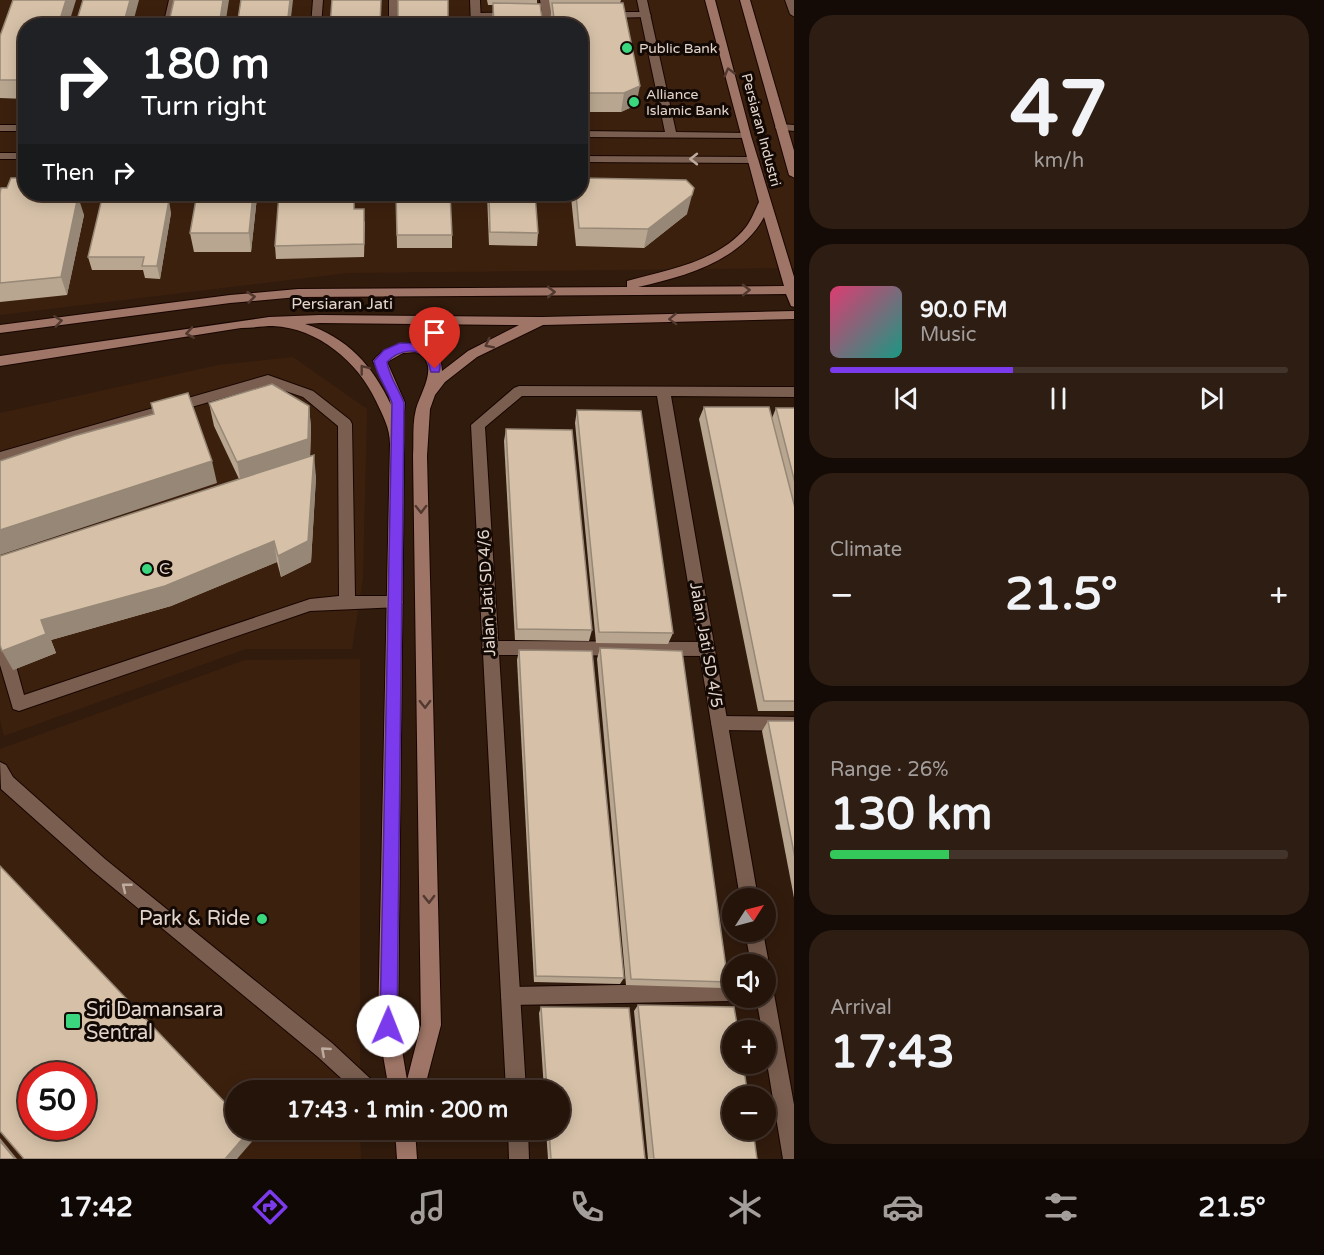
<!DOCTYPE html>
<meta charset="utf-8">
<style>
:root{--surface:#25140a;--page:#2d1d13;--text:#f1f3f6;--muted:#a39e9c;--line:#42332b;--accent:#7c3aed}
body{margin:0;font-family:"Varela Round",sans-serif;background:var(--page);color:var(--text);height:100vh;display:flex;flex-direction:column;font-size:22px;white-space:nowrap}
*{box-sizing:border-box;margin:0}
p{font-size:20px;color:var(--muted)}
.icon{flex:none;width:33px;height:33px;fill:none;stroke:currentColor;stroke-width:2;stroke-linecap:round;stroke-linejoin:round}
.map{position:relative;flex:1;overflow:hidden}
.drawer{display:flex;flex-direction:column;gap:15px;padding:15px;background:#140b06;width:530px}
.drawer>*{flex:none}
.hud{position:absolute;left:18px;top:18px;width:570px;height:183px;border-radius:24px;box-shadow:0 3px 15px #0003,0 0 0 2px var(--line);background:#202124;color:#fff;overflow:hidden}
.needle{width:39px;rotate:54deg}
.tools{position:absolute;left:722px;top:888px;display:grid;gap:12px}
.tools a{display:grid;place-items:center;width:54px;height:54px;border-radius:50%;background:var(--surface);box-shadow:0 3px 15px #0003,0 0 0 2px var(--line);font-size:30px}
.speed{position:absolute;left:18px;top:1062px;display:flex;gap:12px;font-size:30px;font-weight:700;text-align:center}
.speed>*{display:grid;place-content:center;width:78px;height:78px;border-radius:50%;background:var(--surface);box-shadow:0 3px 15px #0003,0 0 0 2px var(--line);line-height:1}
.speed .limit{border:9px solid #d22;background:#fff;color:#111}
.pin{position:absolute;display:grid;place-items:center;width:51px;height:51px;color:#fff;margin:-62px -26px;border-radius:50% 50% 50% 0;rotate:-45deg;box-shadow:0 0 6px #0007}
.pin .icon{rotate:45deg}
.me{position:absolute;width:66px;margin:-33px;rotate:1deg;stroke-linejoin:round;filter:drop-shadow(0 0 4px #0008)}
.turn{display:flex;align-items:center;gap:21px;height:126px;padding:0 24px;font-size:27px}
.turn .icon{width:78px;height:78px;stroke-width:2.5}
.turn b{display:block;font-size:42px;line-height:51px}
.then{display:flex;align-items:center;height:57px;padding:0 24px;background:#0003;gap:12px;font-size:22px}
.big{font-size:45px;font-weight:800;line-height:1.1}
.drawer .card{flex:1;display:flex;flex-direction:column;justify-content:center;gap:9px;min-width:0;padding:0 21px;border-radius:24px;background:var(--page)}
.drawer .dial{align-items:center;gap:0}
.dial b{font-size:78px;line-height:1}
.song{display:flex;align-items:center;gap:18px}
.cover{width:72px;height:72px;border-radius:9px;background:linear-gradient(135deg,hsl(340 70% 55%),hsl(170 70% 35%))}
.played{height:6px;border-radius:3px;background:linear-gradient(90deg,var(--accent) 40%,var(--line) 40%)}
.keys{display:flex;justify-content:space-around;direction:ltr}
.heat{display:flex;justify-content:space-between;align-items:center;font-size:33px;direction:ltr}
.charge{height:9px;border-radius:4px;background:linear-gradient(90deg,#34c759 26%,var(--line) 0)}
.trip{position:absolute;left:225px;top:1080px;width:345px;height:60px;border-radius:30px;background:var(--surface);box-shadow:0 3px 15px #0003,0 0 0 2px var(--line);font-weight:800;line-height:60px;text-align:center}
.tabs{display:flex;height:96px;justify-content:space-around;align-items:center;background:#0f0804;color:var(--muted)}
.tabs .icon{width:42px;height:42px}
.tabs .on{color:var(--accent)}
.tabs b{font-size:27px;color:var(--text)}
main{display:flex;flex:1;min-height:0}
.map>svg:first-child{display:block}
</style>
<main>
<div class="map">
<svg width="795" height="1159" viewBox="0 0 795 1159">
<rect width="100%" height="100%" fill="#311b0d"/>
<g fill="#3c200e" fill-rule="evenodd">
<path d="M0 0H794V268L348 273 0 315ZM26 26H580V194H26Z"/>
<path d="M293 357 367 409 363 578 352 649H246L4 736 0 720V413L218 365Z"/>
<path d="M360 659V1090H236V1130H360L361 1159H0V749L245 660ZM32 1076H82V1126H32Z"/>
</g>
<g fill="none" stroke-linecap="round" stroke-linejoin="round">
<g stroke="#180500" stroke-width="2">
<g id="lane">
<rect x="389" y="0" width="10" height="26"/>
<path d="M540 0H550L552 12H569L574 15 569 18H553L554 26H544L543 18 476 19 471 16 476 13 542 12Z"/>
<path d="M646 12 651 15 649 17 605 18 600 15 605 12Z"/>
<path d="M268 375 313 391 350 420 352 424 355 596H395L400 597 403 602 400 607 310 611 19 711 13 709 0 665V630L5 632 8 637 24 695 310 599 339 596 338 426 303 397 268 385 0 462V452Z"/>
<path d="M490 641 707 642 713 644 715 649 713 654 707 656 490 655 484 653 482 648 484 643Z"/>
<path d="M719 716 795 717V731L719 730 713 728 711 723 713 718Z"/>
<path d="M0 762 6 765 13 777 105 859 332 1043 375 1083 378 1090H354L318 1057 93 871 1 789Z"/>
<path d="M732 983V998H739L732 1001 510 1005 503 1003 501 996 503 989 510 987Z"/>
</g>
</g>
<g stroke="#180500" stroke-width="2">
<g id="street">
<path d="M169 0H179L173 26H163Z"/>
<path d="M313 0H323L321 26H311Z"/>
<path d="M470 0H480L481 26H471Z"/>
<path d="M637 0H647L676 132 746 133 751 136 750 138 580 137V131L665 132Z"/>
<path d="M785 0H795V17L790 14Z"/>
<path d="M780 124 795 125V131L776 129 775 127Z"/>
<rect x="0" y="125" width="26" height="6"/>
<rect x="0" y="153" width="26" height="6"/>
<path d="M580 156 753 157 759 160 753 163 580 162Z"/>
<path d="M519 386 795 387V397L671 396 758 898H740L657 396H522L485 427 526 1090H506L471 425 514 388Z"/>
<path d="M745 932H763L769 964 767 971 765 964H751Z"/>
<path d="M765 985 772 987 774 994 795 1110V1159H783L765 1051V1030H762L756 998H765Z"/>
<path d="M508 1130H528L529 1159H509Z"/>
</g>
</g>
<g stroke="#180500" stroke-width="2">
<g id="secondary">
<path d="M705 0H715L751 136 795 280V307L791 306 786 294 298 297 230 303 0 333V325L230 295 298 289 627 287V281C667 270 718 262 746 227 752 219 755 210 759 202ZM764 217 784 286 638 287C683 277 741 261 764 217Z"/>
<path d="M740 0H750L795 154V178L789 175Z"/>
<path d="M795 311V319L543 325 477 357 445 382 435 395 430 409 427 456 441 1025 424 1090H389L378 1026 390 444C390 428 383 416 376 401 358 362 318 328 273 326 263 326 252 328 241 328L0 366V356L269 317 320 315 542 317ZM320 323 519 325 468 351 442 371C441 334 390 337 373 361L388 392 391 405C373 366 347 337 305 324ZM416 352C441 363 421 391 416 409 412 424 414 441 413 456L421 1025 407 1080 398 1026 404 454 402 430 405 403 387 362 403 353Z"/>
<path d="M395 1130H415L417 1159H397Z"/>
</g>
</g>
<use href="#lane" fill="#7a5f50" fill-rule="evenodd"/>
<use href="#street" fill="#7a5f50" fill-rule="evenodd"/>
<use href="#secondary" fill="#9e7566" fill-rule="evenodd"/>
</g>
<g fill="#b8a690">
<path d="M487 0H537V4L543 26H492L493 5H488Z"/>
<path d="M549 0H621L620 3 636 105 621 112H580V26H550L551 12Z"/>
<path d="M26 26V99L0 98V36Z"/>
<path d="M0 193 71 194 84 215 67 295 0 302Z"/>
<path d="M103 194H165L166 200 171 213 160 279 145 278 143 270H92L88 257Z"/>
<path d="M197 194H257V197L251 252H194L190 233Z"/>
<path d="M396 194 452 235V248H397Z"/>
<path d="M487 194H535L538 233 537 246 489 245Z"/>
<path d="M572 194H580L687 214 644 248 576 246 571 197Z"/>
<path d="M355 209 365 222 364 257 276 259 275 246Z"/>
<path d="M209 403 309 406 311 428 310 456 316 477 311 562 281 577 277 562 171 606 51 640 56 653 13 670 239 479 214 426Z"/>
<path d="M704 407 772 418 776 408H795V711H758L699 419Z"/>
<path d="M577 410 673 633 668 644 596 643 575 423Z"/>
<path d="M506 429 592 630 589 641 515 640 504 441Z"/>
<path d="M600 648 728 982 722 988 626 985 597 659Z"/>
<path d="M519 650 624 978 620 984 534 982 517 660Z"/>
<path d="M768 721H795V903L762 731Z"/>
<path d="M638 1005 757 1159H648L634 1011Z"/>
<path d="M541 1007 645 1159H548L546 1130H560V1090H544L539 1013Z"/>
</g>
<g fill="#968776">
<path d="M66 0H76L68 26H58Z"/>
<path d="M130 0H139L132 26H123Z"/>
<path d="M223 0H229L225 26H219Z"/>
<path d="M290 0H293L290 26H287Z"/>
<path d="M640 86 636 105 621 112 624 93Z"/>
<path d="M694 188 687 214 644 248 648 229Z"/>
<path d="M60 194H71L72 199 59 196Z"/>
<path d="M162 194H165L166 198 163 213 160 200Z"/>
<path d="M253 194H257V197L251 252 249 233Z"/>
<path d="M78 196 84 215 67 295 61 277Z"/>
<path d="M169 200 171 213 160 279 157 266Z"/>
<path d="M309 406 311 428 310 461 241 484 237 462Z"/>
<path d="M314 455 316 477 311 562 281 577 278 556Z"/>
<path d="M212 461 217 483 0 555V530Z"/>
<path d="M274 541 277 562 171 606 51 640 56 653 13 670 2 651 41 620Z"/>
<path d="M250 1130 256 1137 237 1159H225Z"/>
<path d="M0 1138 17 1159H15L0 1141Z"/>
</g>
<g fill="#d6c1a8" stroke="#968776" stroke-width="1.5" fill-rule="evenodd">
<path d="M13 0H66L58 26H26V80H0V36Z"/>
<path d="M83 0H130L123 26H75Z"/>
<path d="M174 0H223L219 26H168Z"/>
<path d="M241 0H290L287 26H237Z"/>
<path d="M332 0H381L380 26H330Z"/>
<rect x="398" y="0" width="50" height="26"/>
<path d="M493 3 540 4 543 26H494Z"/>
<path d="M552 3H623L640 86 624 93H580V26H555Z"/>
<path d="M11 178H26V194H60L59 196H78L61 277 0 283V193L1 188H7Z"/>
<path d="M580 178 686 180 694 188 692 195 648 229 579 228 576 194H580Z"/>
<path d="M103 194H162L160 200H169L157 266H142L144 257H88Z"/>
<path d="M197 194H253L249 233H190Z"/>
<path d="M279 194H354V209H364V244L275 246Z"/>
<path d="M396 194H450L452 235H397Z"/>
<path d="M489 194H535L538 233 490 232Z"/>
<path d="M272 384 309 406 308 439 237 462 209 403Z"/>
<path d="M188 393 212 461 0 530V461L74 436 154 414 151 403Z"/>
<path d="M704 407H769L795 508V701H764Z"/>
<path d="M776 408H795V483Z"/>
<path d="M577 410 641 411 673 633 599 632Z"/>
<path d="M506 429 572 430 592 630 517 629Z"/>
<path d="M314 455 308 541 278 556 274 541 165 586 41 620 46 634 2 651 0 645V556Z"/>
<path d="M600 648 682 651 728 982 631 979Z"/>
<path d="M519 650 592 651 624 978 536 976Z"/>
<path d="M768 721H795V858Z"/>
<path d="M0 866 236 1114V1130H250L225 1159H24L0 1131ZM32 1076H82V1126H32Z"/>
<path d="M638 1005 734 1007 738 1030H732V1064H743L748 1096H732V1130H753L757 1159H654Z"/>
<path d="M541 1007 629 1008 645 1159H551L549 1130H560V1090H547Z"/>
<path d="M0 1141 15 1159H0Z"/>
</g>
<defs><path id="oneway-chevron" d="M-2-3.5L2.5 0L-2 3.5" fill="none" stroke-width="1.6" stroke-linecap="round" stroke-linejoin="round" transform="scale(1.5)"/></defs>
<g stroke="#513930">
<use href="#oneway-chevron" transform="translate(729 72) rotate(-105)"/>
<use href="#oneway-chevron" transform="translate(746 290) rotate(-1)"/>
<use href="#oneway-chevron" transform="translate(551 292)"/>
<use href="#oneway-chevron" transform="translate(251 297) rotate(-6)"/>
<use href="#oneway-chevron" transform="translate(673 319) rotate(178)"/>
<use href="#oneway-chevron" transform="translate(58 321) rotate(-8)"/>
<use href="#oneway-chevron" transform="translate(190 333) rotate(171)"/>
<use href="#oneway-chevron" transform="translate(489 344) rotate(153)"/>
<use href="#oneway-chevron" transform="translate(364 369) rotate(-128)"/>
<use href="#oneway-chevron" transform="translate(421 509) rotate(89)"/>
<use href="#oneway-chevron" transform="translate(425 704) rotate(89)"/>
<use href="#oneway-chevron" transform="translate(429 899) rotate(89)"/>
</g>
<g stroke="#bfaca1">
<use href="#oneway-chevron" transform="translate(694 159) rotate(-180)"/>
<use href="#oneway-chevron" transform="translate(126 887) rotate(-141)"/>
<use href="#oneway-chevron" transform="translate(325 1051) rotate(-139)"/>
</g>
<path fill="#7c3aed" stroke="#51269a" stroke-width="1.5" d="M400 343C417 343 446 349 439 372H431C430 369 429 365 428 362 420 344 397 351 387 362 389 377 399 389 404 403L397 1026 394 1032 388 1035 382 1032 380 1026 392 403C387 388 377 376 374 361L384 350Z"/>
<g fill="#3bd77f" stroke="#120804" stroke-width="2">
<circle cx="627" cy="48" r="6"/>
<circle cx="634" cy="102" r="6"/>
<circle cx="147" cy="569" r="6"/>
<circle cx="262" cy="919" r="6"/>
<rect x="65" y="1013" width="16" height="16" rx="3"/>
</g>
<g text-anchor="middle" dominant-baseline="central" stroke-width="6" stroke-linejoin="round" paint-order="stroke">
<g font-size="14" fill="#e4d5cc" stroke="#120804" text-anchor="start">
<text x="639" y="48">Public Bank</text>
<text x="646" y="94">Alliance<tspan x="646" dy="16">Islamic Bank</tspan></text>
</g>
<g font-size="14" fill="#e4d5cc" stroke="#120804">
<text transform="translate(761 130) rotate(75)">Persiaran Industri</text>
</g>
<g font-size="16" fill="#e4d5cc" stroke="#120804">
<text x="342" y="304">Persiaran Jati</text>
<text transform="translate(487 593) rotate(-93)">Jalan Jati SD 4/6</text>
<text transform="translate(706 645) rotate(80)">Jalan Jati SD 4/5</text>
</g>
<g font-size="16" fill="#e4d5cc" stroke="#120804" text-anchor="start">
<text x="159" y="569">C</text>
</g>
<g font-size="20" fill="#e4d5cc" stroke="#120804" text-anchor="end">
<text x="250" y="919">Park &amp; Ride</text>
<text x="86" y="1010" text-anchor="start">Sri Damansara<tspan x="86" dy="23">Sentral</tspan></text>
</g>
</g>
</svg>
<div class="tools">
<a><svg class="needle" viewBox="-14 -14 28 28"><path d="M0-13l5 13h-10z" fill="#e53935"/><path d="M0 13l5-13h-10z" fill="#a39e9c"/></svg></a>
<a><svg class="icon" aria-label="sound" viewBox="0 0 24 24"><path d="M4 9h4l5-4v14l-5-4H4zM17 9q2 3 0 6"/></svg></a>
<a>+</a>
<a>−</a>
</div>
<div class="speed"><div class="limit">50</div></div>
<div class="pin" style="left:435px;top:369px;background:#d93025"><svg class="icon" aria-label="arrive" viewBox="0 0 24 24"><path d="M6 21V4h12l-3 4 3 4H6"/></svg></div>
<svg class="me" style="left:388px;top:1026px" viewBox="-20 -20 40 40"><circle r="19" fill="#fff"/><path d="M0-13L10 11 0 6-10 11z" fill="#7c3aed"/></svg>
<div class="trip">17:43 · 1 min · 200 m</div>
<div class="hud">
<div class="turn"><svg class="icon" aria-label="right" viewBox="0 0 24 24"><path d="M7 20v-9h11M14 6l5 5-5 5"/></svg><div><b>180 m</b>Turn right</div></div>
<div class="then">Then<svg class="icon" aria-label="right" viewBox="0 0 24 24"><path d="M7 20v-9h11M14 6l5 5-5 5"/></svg></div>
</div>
</div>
<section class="drawer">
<div class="card dial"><b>47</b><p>km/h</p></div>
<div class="card">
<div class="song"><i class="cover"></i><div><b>90.0 FM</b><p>Music</p></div></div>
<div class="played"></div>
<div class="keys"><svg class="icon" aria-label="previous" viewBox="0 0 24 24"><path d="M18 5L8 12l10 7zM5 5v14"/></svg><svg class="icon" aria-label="pause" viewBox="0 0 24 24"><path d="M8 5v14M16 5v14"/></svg><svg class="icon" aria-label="next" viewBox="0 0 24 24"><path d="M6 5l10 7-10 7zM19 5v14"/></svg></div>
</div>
<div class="card"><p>Climate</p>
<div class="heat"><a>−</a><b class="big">21.5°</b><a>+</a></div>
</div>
<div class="card"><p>Range · 26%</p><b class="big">130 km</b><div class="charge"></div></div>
<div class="card"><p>Arrival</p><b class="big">17:43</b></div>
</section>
</main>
<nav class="tabs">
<b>17:42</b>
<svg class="icon on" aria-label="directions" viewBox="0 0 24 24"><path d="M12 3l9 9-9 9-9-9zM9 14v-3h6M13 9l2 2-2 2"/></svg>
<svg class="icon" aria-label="music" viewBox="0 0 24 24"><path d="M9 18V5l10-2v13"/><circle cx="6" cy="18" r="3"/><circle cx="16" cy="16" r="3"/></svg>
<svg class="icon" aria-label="phone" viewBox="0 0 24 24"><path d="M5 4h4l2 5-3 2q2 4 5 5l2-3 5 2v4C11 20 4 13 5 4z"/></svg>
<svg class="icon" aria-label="climate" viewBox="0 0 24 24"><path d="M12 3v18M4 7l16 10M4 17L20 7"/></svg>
<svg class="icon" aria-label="car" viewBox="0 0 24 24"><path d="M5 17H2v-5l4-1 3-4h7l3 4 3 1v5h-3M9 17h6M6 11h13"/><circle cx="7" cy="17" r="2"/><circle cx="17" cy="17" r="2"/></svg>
<svg class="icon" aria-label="filters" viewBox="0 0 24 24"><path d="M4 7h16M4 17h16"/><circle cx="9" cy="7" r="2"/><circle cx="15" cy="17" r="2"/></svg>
<b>21.5°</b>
</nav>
